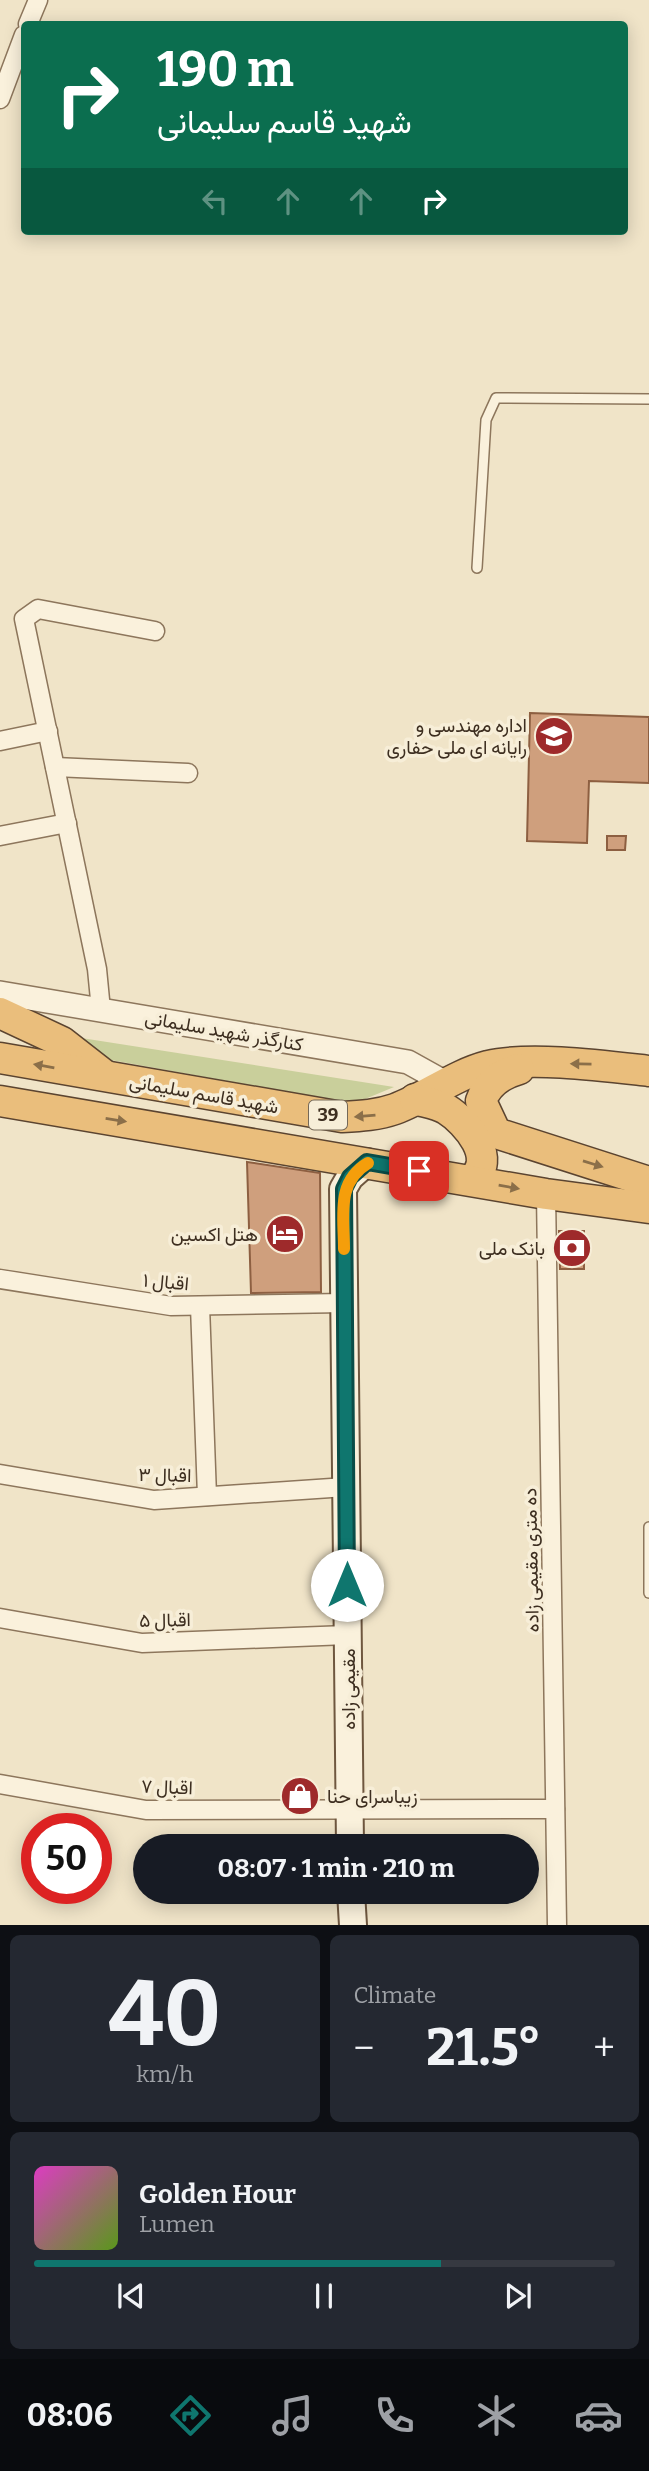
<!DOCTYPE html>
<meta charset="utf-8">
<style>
:root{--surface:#171b24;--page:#242831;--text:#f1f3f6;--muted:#9ea1a6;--line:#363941;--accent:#0f766e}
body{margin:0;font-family:Bitter,Vazirmatn,serif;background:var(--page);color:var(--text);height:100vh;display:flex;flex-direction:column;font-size:26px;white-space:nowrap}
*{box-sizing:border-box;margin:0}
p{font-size:23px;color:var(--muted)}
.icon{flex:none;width:38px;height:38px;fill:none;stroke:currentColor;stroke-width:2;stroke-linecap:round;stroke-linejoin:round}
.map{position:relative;height:1925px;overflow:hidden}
.panel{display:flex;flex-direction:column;gap:10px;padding:10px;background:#0d0f14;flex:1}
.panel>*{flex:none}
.top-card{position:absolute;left:21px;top:21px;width:607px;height:214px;border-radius:7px;box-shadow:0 4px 18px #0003;background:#0b6e4f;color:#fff;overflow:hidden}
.speed{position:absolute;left:21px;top:1813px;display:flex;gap:14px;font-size:35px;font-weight:700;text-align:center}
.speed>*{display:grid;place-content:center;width:91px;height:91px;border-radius:50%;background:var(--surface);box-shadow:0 4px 18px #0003;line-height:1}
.speed .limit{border:10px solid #d22;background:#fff;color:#111}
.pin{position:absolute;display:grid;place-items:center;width:60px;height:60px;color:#fff;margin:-30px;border-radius:14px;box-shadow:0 4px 10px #0006}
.me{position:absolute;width:77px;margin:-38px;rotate:0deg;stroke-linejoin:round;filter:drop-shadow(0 0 5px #0008)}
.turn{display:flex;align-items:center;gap:24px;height:147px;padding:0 21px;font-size:32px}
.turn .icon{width:91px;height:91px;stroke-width:2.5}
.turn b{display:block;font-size:49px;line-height:60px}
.lanes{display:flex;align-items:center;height:66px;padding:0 21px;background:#0003;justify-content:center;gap:35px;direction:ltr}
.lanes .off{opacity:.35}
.big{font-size:52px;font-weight:700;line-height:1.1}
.panel .tile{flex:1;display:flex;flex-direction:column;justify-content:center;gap:10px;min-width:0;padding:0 24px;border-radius:10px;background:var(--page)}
.panel .dial{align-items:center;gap:0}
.dial b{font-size:91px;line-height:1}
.song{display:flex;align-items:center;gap:21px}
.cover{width:84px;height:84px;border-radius:10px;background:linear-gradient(135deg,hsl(310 70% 55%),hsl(90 70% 35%))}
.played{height:7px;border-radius:4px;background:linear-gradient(90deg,var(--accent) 70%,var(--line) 70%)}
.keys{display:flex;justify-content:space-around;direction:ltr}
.heat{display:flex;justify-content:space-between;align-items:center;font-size:38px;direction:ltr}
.panel .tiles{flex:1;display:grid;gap:10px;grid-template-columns:1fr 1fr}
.tile:last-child{grid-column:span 2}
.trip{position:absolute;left:133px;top:1834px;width:406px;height:70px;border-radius:35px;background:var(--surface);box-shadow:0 4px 18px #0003;font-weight:700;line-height:70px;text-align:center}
.tabs{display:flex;height:112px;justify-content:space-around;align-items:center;background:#090b0e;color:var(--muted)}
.tabs .icon{width:49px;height:49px}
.tabs .selected{color:var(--accent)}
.tabs b{font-size:32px;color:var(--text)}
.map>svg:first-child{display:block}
</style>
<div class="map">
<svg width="649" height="1925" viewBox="0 0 649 1925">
<rect width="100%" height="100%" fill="#f0e4c8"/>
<path fill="#c9cf9b" d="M75 1037 394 1087 353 1104 111 1060Z"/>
<g fill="#cf9f7d" stroke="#8d5f41" stroke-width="2">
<path d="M530 713 649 717V783L589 781 587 843 527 841Z"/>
<path d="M607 836H626L625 850H607Z"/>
<path d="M247 1162 320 1173 321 1292 251 1293Z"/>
<path d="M559 1231H584V1269H560Z"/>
</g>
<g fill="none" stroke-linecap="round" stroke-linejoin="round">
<g stroke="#8d765c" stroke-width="12">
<g id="service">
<path d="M477 568 486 420 496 398 649 399"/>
<path d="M649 1527V1593"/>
</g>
</g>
<g stroke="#8d765c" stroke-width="21">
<g id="minor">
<path d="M28 24 38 0"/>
<path d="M0 99 24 35"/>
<path d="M0 741 48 731"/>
<path d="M55 767 188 773"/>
<path d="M0 836 67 823"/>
<path d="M101 1010 97 969 24 619 38 609 155 631"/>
<path d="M546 1194 557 1925"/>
<path d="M0 1279 171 1306 344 1303"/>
<path d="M200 1306 207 1496"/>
<path d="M0 1474 154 1500 346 1487"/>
<path d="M0 1618 142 1643 347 1635"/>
<path d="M0 1784 146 1810 555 1809"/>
</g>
</g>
<g stroke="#8d765c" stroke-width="26">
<path id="tertiary" d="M0 993 408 1062 444 1082"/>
</g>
<g stroke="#6f573f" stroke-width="30">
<g id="secondary">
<path d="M350 1846 343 1189 350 1177 367 1162"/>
<path d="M351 1892 353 1925"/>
</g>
</g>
<g stroke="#5b4430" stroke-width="33">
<g id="trunk">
<path d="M0 1013 62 1042 103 1074"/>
<path d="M0 1058 342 1117C361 1116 378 1115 395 1109 427 1097 454 1075 488 1066 530 1056 605 1066 649 1071"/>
<path d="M519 1069C501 1074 487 1084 481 1101L496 1133 649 1182"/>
<path d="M415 1099C424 1102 437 1104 446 1109 467 1122 499 1160 471 1180"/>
<path d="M0 1101 546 1194 649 1208"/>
</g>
</g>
<use href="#service" stroke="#faf1dc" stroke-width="9"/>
<use href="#minor" stroke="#faf1dc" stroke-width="18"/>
<use href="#tertiary" stroke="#faf1dc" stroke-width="23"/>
<use href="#secondary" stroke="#faf1dc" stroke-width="26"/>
<use href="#trunk" stroke="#eabe7c" stroke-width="30"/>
</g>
<defs><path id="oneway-solid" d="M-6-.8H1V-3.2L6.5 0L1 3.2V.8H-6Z" transform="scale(1.75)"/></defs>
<g fill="#8b6f49">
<use href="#oneway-solid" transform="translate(581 1064) rotate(-179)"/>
<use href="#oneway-solid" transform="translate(44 1066) rotate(-170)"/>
<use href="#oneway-solid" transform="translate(365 1116) rotate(175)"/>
<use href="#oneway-solid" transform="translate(116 1120) rotate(9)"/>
<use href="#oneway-solid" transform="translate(593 1164) rotate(17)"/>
<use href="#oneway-solid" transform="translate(509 1187) rotate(10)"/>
</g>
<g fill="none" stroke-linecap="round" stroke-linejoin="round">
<g stroke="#0a4d48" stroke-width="18">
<path id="route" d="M347 1585 344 1189 350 1177 367 1162 419 1171"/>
</g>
<use href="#route" stroke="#0f766e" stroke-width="12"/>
<path stroke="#f59e0b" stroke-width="12" d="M344 1249C344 1215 336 1182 368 1163"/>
</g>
<defs>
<g id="university-disc" transform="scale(2.0125)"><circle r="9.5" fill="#9e2a2b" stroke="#f7eed8"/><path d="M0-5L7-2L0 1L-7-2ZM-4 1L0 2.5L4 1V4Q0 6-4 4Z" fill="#fff"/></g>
<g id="hotel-disc" transform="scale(2.0125)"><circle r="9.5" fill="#9e2a2b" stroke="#f7eed8"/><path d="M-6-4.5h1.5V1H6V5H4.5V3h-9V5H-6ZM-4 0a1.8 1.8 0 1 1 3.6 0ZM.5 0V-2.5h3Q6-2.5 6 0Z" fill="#fff"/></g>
<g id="bank-disc" transform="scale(2.0125)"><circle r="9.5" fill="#9e2a2b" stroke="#f7eed8"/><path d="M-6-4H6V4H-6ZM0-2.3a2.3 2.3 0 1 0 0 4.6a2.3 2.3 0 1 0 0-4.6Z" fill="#fff"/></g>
<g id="shop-disc" transform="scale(2.0125)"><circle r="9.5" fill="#9e2a2b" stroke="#f7eed8"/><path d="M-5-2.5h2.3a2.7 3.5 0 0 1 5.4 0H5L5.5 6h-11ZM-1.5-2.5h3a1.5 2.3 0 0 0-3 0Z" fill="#fff"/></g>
</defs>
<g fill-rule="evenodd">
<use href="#university-disc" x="554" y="736"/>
<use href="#hotel-disc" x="285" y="1234"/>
<use href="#bank-disc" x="572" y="1248"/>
<use href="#shop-disc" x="300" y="1796"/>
</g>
<g text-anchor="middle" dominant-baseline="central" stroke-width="7" stroke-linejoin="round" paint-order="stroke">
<rect fill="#f7eed8" stroke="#756857" stroke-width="2" x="309" y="1100.5" width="38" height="29" rx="5"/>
<g font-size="18" font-weight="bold" fill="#3d2e20">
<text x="328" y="1115">39</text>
</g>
<g font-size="19" fill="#3d2e20" stroke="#f7eed8" text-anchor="end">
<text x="527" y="725">اداره مهندسی و<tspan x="527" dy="22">رایانه ای ملی حفاری</tspan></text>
<text x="258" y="1234">هتل اکسین</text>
<text x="545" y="1248">بانک ملی</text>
<text x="327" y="1796" text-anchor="start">زیباسرای حنا</text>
</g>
<g font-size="19" fill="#3d2e20" stroke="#f7eed8">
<text transform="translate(224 1031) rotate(10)">کنارگذر شهید سلیمانی</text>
<text transform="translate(204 1094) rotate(10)">شهید قاسم سلیمانی</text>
<text transform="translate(166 1282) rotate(5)">اقبال ۱</text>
<text transform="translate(165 1475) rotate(1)">اقبال ۳</text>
<text transform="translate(531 1560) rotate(-91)">ده متری مقیمی زاده</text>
<text transform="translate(165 1620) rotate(-1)">اقبال ۵</text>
<text transform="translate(348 1689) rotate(-90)">مقیمی زاده</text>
<text transform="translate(167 1787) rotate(2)">اقبال ۷</text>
</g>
</g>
</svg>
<div class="speed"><div class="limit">50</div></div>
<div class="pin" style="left:419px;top:1171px;background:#d93025"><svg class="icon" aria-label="arrive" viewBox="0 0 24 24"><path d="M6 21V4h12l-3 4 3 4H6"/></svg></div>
<svg class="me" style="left:347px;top:1585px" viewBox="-20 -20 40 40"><circle r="19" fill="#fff"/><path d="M0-13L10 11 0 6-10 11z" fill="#0f766e"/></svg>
<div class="trip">08:07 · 1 min · 210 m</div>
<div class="top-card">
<div class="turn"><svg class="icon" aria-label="right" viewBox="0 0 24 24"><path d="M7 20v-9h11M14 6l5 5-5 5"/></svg><div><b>190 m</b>شهید قاسم سلیمانی</div></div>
<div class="lanes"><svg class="icon off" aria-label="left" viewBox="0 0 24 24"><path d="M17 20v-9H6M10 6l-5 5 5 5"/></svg><svg class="icon off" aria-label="ahead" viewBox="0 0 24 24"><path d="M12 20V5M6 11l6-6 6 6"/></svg><svg class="icon off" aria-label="ahead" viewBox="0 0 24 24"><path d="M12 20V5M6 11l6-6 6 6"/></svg><svg class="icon" aria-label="right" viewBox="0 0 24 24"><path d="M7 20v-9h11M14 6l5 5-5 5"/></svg></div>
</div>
</div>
<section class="panel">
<div class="tiles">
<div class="tile dial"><b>40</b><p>km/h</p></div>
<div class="tile"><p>Climate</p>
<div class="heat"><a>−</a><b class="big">21.5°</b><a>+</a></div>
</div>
<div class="tile">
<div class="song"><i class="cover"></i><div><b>Golden Hour</b><p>Lumen</p></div></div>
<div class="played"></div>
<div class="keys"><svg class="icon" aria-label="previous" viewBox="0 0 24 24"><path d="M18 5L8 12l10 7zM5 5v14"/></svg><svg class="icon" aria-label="pause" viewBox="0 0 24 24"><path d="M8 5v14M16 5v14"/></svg><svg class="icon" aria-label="next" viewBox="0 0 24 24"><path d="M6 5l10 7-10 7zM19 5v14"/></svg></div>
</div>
</div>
</section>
<nav class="tabs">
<b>08:06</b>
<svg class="icon selected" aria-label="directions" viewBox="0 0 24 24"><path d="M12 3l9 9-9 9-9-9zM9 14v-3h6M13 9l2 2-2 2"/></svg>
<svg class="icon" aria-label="music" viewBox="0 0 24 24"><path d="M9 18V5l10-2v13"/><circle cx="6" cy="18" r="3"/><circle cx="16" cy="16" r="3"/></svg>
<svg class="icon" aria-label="phone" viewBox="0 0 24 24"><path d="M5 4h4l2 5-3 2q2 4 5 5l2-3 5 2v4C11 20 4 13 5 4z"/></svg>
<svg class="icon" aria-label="climate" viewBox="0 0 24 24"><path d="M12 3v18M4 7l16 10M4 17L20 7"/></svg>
<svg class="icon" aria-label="car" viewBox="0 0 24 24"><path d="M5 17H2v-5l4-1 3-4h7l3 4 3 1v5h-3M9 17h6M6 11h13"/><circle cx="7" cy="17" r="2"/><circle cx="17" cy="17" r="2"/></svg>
</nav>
